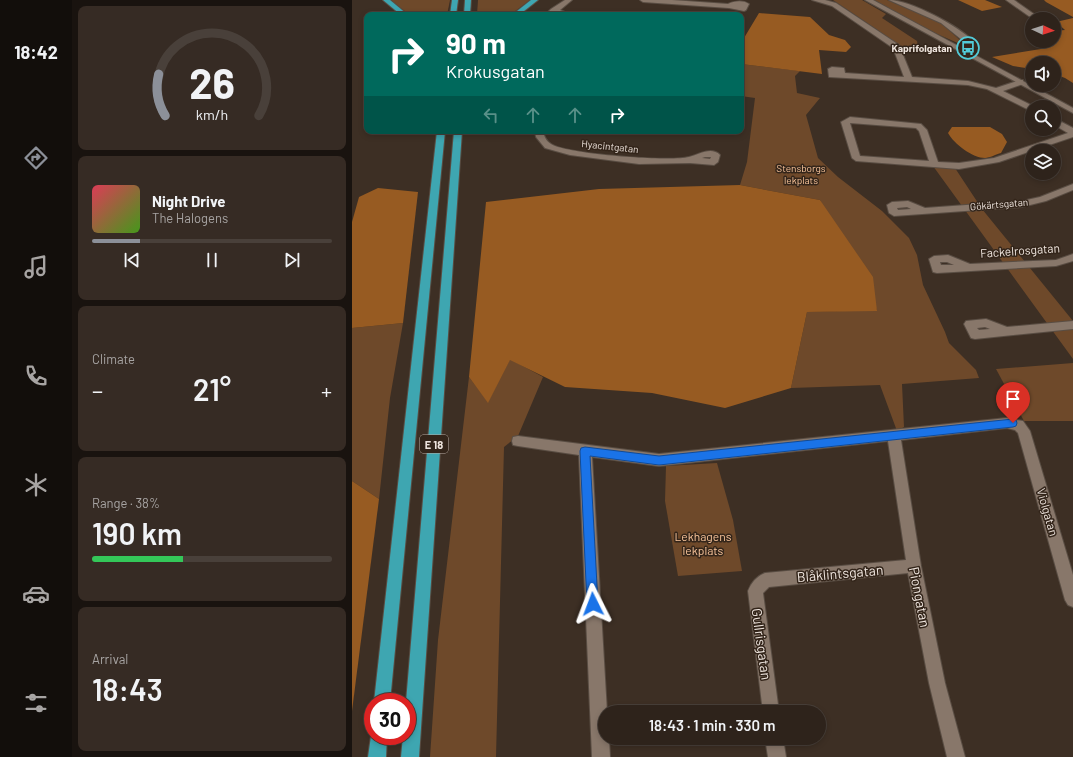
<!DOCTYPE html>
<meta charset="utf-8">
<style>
:root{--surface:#2e231b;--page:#362b24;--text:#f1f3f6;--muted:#a7a4a3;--line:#49403a;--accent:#8c9099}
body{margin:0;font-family:Barlow,sans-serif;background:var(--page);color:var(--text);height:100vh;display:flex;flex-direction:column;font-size:15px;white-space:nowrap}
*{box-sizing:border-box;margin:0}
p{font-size:13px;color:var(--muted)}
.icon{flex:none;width:22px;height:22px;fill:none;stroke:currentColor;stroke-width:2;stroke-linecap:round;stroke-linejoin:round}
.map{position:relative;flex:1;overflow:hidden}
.drawer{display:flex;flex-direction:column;gap:6px;padding:6px;background:#19130f;width:280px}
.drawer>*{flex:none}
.guide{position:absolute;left:12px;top:12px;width:380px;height:122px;border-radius:8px;box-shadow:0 2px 6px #0003,0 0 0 1px var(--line);background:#00695c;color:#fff;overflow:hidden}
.needle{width:26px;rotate:94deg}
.buttons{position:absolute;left:673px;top:12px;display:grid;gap:8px}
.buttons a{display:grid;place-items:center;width:36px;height:36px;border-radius:50%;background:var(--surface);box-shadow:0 2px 6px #0003,0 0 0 1px var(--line);font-size:20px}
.speed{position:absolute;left:12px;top:693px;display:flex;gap:8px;font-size:20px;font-weight:700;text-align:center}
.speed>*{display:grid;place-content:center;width:52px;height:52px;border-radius:50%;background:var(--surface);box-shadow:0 2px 6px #0003,0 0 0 1px var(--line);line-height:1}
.speed .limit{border:6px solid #d22;background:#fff;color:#111}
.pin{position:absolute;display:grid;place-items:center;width:34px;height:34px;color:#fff;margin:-41px -17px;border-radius:50% 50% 50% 0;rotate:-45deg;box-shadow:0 0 4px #0007}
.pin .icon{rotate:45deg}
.me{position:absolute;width:44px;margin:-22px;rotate:357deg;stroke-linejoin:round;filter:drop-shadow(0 0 3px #0008)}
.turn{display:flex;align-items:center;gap:14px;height:84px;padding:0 16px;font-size:18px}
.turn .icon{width:52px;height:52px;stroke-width:2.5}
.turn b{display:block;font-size:28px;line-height:34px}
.lanes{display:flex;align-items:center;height:38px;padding:0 16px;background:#0003;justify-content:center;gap:20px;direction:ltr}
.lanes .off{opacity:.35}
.big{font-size:30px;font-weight:600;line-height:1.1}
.drawer .card{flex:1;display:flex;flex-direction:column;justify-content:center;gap:6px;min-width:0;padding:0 14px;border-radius:8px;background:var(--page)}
.drawer .dial{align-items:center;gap:0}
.dial svg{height:104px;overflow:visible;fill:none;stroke:var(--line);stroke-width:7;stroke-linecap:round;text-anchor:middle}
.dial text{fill:var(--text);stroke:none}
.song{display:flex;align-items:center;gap:12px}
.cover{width:48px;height:48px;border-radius:6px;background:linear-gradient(135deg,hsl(350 70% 55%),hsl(100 70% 35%))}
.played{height:4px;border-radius:2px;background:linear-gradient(90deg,var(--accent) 20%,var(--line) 20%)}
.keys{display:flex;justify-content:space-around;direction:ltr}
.heat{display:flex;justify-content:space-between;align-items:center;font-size:22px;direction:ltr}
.charge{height:6px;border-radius:3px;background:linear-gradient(90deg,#34c759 38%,var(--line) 0)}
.trip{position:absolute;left:246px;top:705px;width:228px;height:40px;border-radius:20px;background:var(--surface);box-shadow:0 2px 6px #0003,0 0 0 1px var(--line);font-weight:600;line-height:40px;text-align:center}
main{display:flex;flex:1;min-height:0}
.tabs{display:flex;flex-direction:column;width:72px;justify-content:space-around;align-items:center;background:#120e0b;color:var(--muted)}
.tabs .icon{width:28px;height:28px}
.tabs .current{color:var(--accent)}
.tabs b{font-size:18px;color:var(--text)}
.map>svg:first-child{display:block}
</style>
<main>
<nav class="tabs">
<b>18:42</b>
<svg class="icon current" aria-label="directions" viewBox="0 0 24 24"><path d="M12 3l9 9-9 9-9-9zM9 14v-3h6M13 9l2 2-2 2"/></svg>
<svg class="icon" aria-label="music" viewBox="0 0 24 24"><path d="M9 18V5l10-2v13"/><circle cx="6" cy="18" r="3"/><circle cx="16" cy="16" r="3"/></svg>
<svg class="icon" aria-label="phone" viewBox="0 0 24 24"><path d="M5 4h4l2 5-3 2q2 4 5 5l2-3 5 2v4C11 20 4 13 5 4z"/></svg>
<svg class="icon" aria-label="climate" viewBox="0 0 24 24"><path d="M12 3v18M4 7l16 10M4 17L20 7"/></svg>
<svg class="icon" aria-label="car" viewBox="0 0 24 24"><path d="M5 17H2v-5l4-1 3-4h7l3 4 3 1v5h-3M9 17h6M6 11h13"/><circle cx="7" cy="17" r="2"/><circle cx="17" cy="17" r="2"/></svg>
<svg class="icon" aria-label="filters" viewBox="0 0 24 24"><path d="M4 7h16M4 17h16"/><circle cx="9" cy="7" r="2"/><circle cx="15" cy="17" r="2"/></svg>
</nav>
<section class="drawer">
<div class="card dial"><svg viewBox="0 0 100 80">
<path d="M14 69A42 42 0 1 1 86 69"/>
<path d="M14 69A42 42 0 0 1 9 37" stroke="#8c9099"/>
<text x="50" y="56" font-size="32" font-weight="700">26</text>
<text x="50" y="72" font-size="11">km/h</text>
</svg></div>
<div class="card">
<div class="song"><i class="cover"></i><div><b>Night Drive</b><p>The Halogens</p></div></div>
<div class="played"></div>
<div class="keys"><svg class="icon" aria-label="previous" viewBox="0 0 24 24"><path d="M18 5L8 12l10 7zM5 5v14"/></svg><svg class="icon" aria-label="pause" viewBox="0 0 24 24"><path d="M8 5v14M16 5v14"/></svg><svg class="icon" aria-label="next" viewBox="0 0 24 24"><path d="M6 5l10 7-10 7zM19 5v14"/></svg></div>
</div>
<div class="card"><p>Climate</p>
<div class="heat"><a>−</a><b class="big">21°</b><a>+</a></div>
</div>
<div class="card"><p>Range · 38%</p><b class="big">190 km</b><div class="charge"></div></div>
<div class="card"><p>Arrival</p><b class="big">18:43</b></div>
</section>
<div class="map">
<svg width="721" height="757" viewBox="0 0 721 757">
<rect width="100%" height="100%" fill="#3d2f24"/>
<g fill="#6e492a">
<path d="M38 0H98L95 15H58Z"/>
<path d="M126 0H178L158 15H125Z"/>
<path d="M481 0H510L534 14 530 18 565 41 567 51 552 50 527 31Z"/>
<path d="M521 0H535L589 23 610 42 608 44 583 33Z"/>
<path d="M389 64 448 71 443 76 445 93 468 98 454 115 466 158 486 177 530 211 557 238 565 255 571 285 593 332 597 343 624 370 627 378 550 384 552 427 545 431 528 385 439 388 455 312 525 310 468 200 388 185 395 162 403 98 389 96Z"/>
<path d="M581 166 603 168 630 209 721 321V359Z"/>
<path d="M51 323 38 398 27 499 0 481V328Z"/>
<path d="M158 359 191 377 166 436 152 447 144 757H78L86 640 117 377 136 402Z"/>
<path d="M721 363V421H672L644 369Z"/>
<path d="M365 463 381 520 390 571 326 576 313 501 314 466Z"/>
</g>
<g fill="#975b22">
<path d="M606 0H633L650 7 630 11Z"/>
<path d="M692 0H721V17L694 2Z"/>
<path d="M407 13 458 17 477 35 493 40 499 47 494 52 467 50 470 74 389 64V43Z"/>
<path d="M721 18V83L713 78 702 74V63H680V69L661 66 640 57 695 48 686 41H702V31L713 30 704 22Z"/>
<path d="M600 127H638L650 134 655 142 649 153C644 154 638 158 633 158 621 158 602 144 596 133Z"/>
<path d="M388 185 468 200 521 277 525 311 455 312 439 388 373 408 300 393 213 387 158 360 136 403 117 377 134 202 247 189Z"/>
<path d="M26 188 66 192 51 323 0 328V222L7 197Z"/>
<path d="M0 481 27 499 0 711Z"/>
</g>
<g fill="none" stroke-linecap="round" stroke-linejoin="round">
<g stroke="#594d43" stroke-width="2">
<g id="minor">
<path d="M213 0H220L208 10 220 15H210L203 13 200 15H193L199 9Z"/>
<path d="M288 0H320L376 4C382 1 391 0 397 4L394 10 392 11 377 8 291 2Z"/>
<path d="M460 0H473L484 3 547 45 560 77 616 81 644 88 668 80H671V84L651 91 683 107H680V110H677L635 89 616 85 477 77 476 69 480 67 492 68 493 73 552 77 541 48 480 6Z"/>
<path d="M537 0C558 0 607 26 622 42L618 44H615L589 23Z"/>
<path d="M654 0H662L689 19H681Z"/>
<path d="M498 117 569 124 575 130 586 162 607 163 642 158 716 133 702 125V118L721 128V137L647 162 607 169 504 161 500 158 489 122ZM498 123 564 128 567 131 577 161 508 156Z"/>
<path d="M183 131H191C192 136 194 141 199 144 214 154 317 162 337 157 346 155 359 146 368 155L366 162 362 165 338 163 287 164 218 155 193 148 184 137ZM353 157H359L358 159 350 158Z"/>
<path d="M721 184V190L694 201 670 207 542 216 537 213 535 205 540 202 556 201 573 208 670 201 688 197ZM555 207 559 209 546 210 545 208Z"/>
<path d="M721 254V261L704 266 585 273 581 272 577 259 582 256 596 255 618 264 704 260ZM588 262H595L602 265H589Z"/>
<path d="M634 319 655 327 721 321V329L623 339 619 338 612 324 614 321ZM633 327 638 329 627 330 625 328Z"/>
<path d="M655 418 671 421 678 431 721 575V607L716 605 713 600 666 433 663 430 655 428 549 440 569 566 593 683 613 757H595L577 683 556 573 417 587 411 593 427 712H411L396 591C399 583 405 576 413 573L554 560 536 441 307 466 240 457 255 712H253V738H257L258 757H240L227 455 166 446 161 445 160 441 161 437 166 436 307 454Z"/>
<path d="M413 738H431L434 757H416Z"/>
</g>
</g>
<g stroke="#594d43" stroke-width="2">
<path id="tertiary" d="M513 0H521L721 108V113Z"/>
</g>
<g stroke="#594d43" stroke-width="2">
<g id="motorway">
<path d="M31 0H38L56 15H49Z"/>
<path d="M100 0H106L104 15H98Z"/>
<path d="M113 0H119L118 15H112Z"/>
<path d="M179 0H186L167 15H160Z"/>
<path d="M85 131H93L38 702H22Z"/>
<path d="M102 131H110L67 757H49L51 736H55L54 702Z"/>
<path d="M21 730V736H35L34 757H16L19 736Z"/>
</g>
</g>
<use href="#minor" fill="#88776a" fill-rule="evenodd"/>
<use href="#tertiary" fill="#88776a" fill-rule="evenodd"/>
<use href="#motorway" fill="#3ea6b1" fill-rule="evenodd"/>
</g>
<path fill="#1a73e8" stroke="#114b97" d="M661 419 664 420 665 423 664 426 661 427 307 465 238 456 246 604 245 608 241 610 237 608 235 604 228 451 229 448 233 447 307 456Z"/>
<defs>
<g id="bus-ring" transform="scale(1.15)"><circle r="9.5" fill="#33251a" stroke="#52cbd8" stroke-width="1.5"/><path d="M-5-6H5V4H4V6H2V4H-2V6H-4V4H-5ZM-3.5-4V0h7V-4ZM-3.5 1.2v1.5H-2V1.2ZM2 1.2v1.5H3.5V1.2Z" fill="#52cbd8"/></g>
</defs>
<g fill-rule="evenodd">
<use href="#bus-ring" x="616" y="48"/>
</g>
<g text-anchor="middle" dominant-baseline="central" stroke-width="3" stroke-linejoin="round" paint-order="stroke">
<g font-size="10" font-weight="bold" fill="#efe5de" stroke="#33251a" text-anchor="end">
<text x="600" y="48">Kaprifolgatan</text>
</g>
<g font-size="10" fill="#efe5de" stroke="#33251a">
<text transform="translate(258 146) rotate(6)">Hyacintgatan</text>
<text transform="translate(647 204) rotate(-5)">Gökärtsgatan</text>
</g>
<g font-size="10" fill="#fac59b" stroke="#33251a">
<text x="449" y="168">Stensborgs<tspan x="449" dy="12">lekplats</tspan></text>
</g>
<rect fill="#33251a" stroke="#b7aba3" stroke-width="1" x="68" y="435" width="28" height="18" rx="3"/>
<g font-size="11" font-weight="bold" fill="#efe5de">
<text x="82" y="444">E 18</text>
</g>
<g font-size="12" fill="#efe5de" stroke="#33251a">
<text transform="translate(668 250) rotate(-4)">Fackelrosgatan</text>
<text transform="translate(696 512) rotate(74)">Violgatan</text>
</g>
<g font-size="12" fill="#fac59b" stroke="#33251a">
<text x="351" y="536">Lekhagens<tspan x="351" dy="14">lekplats</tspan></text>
</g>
<g font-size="14" fill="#efe5de" stroke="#33251a">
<text transform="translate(488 573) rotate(-5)">Blåklintsgatan</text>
<text transform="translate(568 597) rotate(79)">Piongatan</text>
<text transform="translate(410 644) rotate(82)">Gullrisgatan</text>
</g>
</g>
</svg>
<div class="buttons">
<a><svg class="needle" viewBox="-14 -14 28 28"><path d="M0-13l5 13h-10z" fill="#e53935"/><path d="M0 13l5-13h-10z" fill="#a7a4a3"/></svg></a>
<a><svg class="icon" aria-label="sound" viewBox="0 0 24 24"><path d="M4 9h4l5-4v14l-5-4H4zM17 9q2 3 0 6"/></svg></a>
<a><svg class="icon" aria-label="search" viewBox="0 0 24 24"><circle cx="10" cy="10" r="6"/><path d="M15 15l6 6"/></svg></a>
<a><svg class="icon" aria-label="layers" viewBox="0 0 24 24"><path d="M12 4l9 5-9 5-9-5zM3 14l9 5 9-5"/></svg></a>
</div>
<div class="speed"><div class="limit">30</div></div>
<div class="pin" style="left:661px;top:423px;background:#d93025"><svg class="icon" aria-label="arrive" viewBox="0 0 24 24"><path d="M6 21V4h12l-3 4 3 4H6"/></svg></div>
<svg class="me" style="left:241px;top:604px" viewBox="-20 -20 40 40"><path d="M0-17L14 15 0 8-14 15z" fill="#1a73e8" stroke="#fff" stroke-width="4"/></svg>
<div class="trip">18:43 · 1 min · 330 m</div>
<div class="guide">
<div class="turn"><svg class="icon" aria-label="right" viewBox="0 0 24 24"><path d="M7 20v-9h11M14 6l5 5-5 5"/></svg><div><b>90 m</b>Krokusgatan</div></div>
<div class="lanes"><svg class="icon off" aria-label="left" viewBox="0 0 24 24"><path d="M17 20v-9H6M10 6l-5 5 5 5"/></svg><svg class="icon off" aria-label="ahead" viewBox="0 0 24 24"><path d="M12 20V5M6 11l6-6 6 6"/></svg><svg class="icon off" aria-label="ahead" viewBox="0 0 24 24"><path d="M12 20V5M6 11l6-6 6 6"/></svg><svg class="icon" aria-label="right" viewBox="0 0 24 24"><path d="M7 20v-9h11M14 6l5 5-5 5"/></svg></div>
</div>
</div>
</main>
